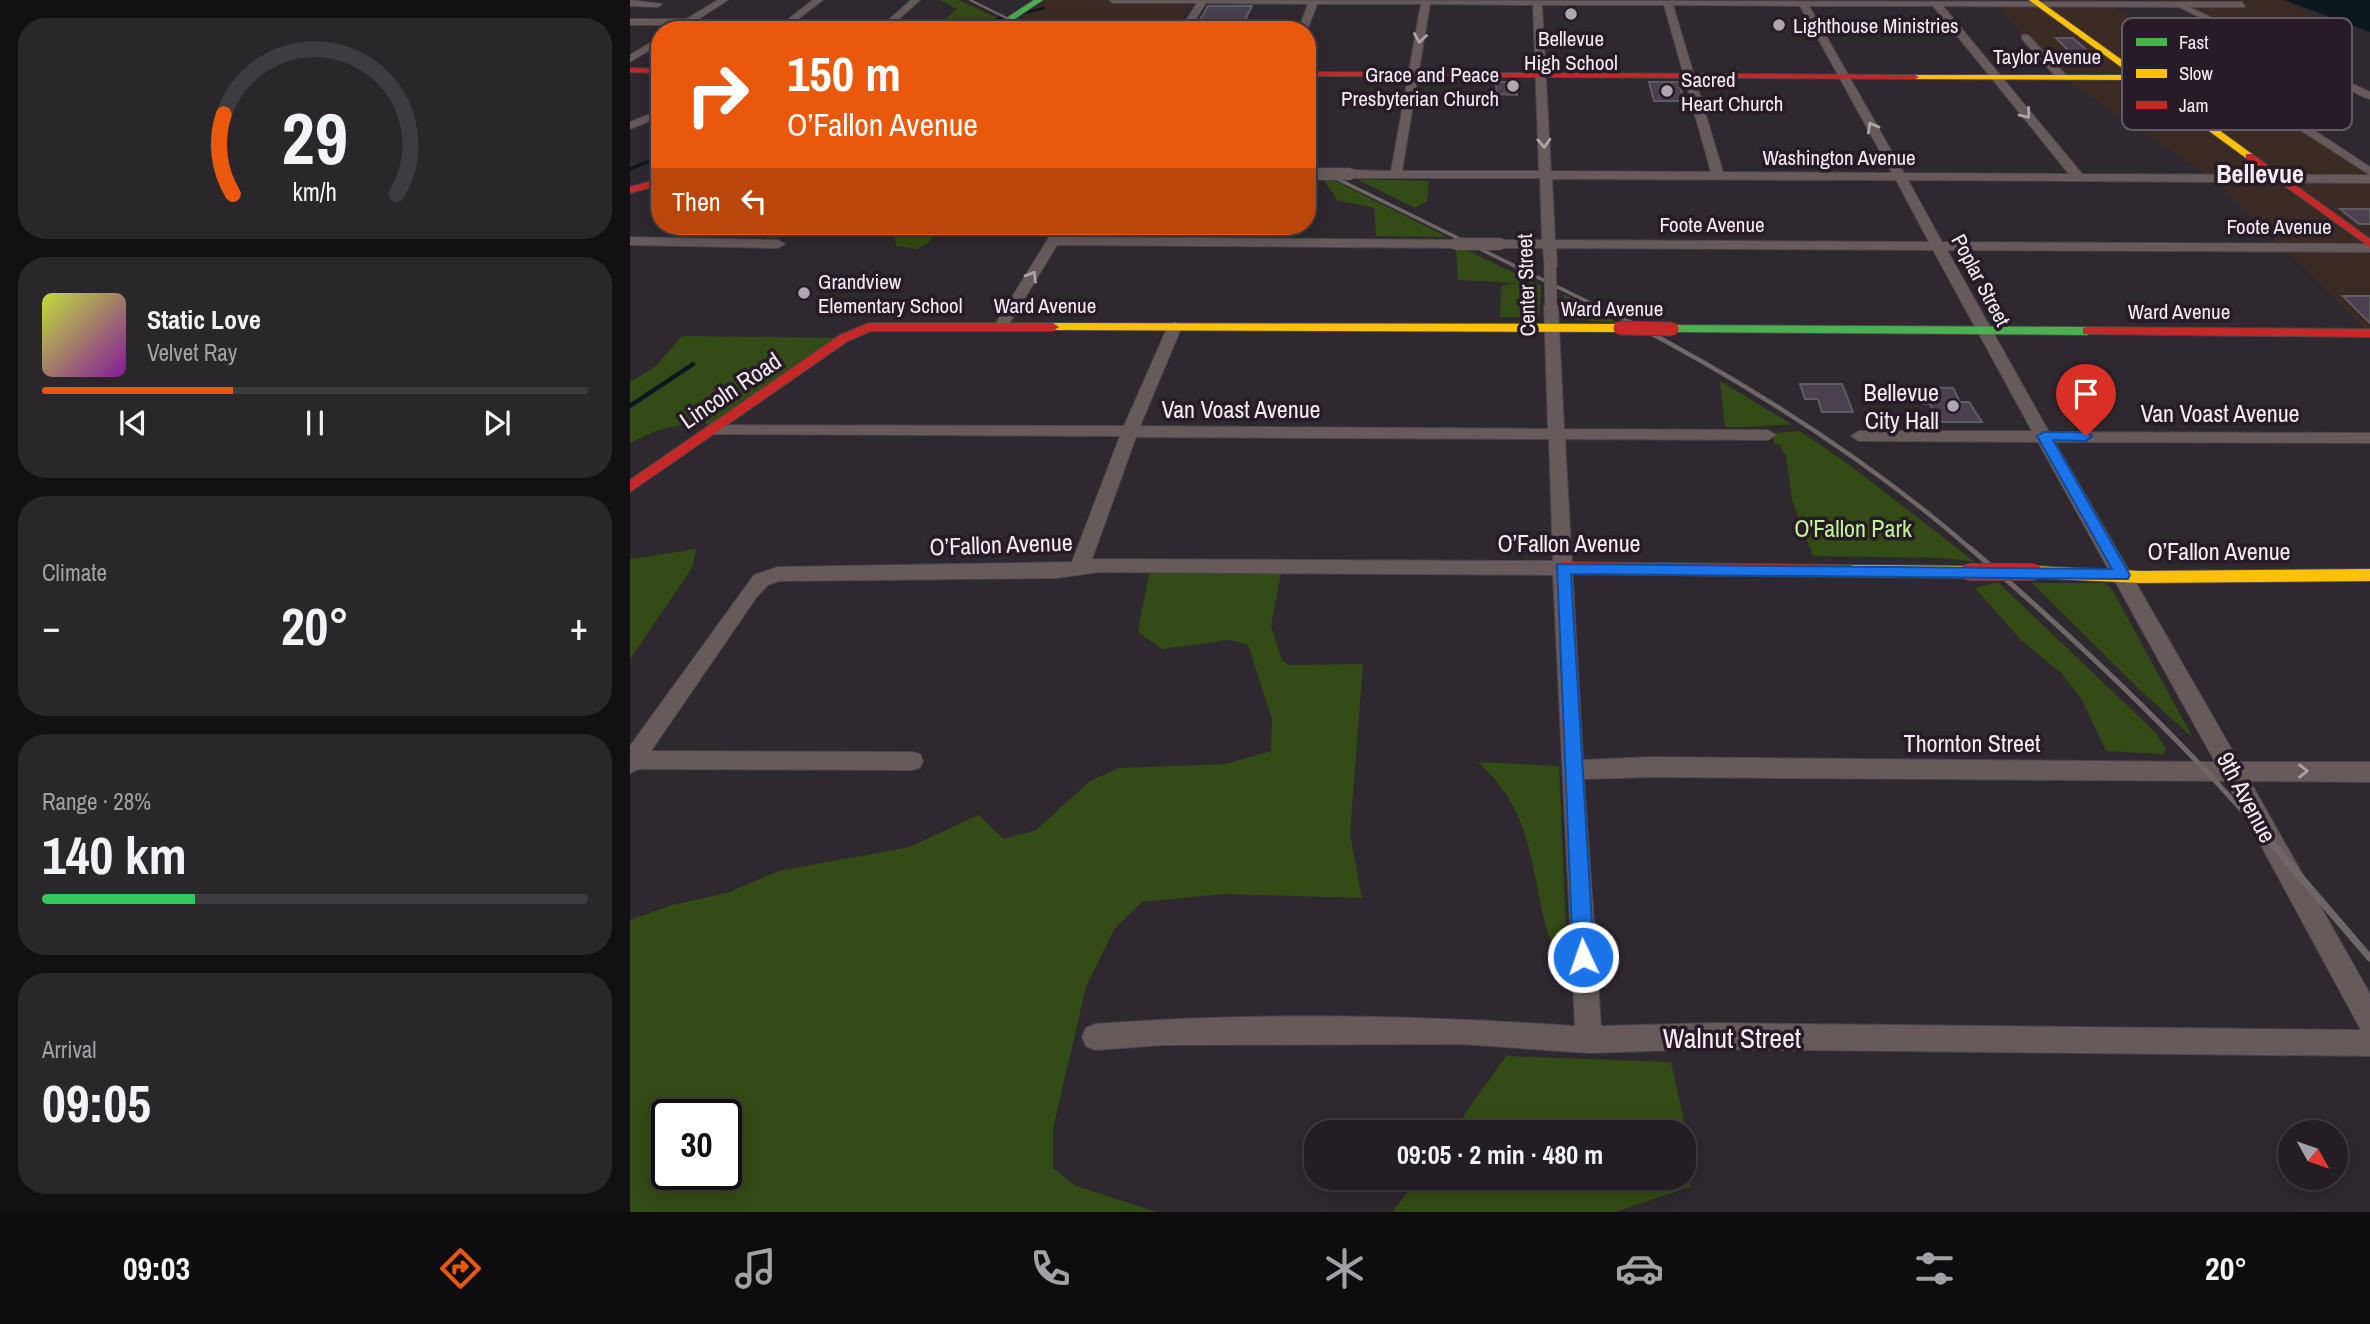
<!DOCTYPE html>
<meta charset="utf-8">
<style>
:root{--surface:#221e23;--page:#2a272b;--text:#f1f3f6;--muted:#a2a2a6;--line:#3f3c41;--accent:#ea580c}
body{margin:0;font-family:"Archivo Narrow",sans-serif;background:var(--page);color:var(--text);height:100vh;display:flex;flex-direction:column;font-size:26px;white-space:nowrap}
*{box-sizing:border-box;margin:0}
p{font-size:23px;color:var(--muted)}
.icon{flex:none;width:38px;height:38px;fill:none;stroke:currentColor;stroke-width:2;stroke-linecap:round;stroke-linejoin:round}
.map{position:relative;flex:1;overflow:hidden}
.drawer{display:flex;flex-direction:column;gap:18px;padding:18px;background:#131013;width:630px}
.drawer>*{flex:none}
.banner{position:absolute;left:21px;top:21px;width:665px;height:214px;border-radius:28px;box-shadow:0 4px 18px #0003,0 0 0 2px var(--line);background:#ea580c;color:#fff;overflow:hidden}
.needle{width:46px;rotate:130deg}
.buttons{position:absolute;left:1648px;top:1120px;display:grid;gap:14px}
.buttons a{display:grid;place-items:center;width:70px;height:70px;border-radius:50%;background:var(--surface);box-shadow:0 4px 18px #0003,0 0 0 2px var(--line);font-size:35px}
.speed{position:absolute;left:21px;top:1099px;display:flex;gap:14px;font-size:35px;font-weight:700;text-align:center}
.speed>*{display:grid;place-content:center;width:91px;height:91px;border-radius:50%;background:var(--surface);box-shadow:0 4px 18px #0003,0 0 0 2px var(--line);line-height:1}
.speed .limit{border:4px solid #111;border-radius:10px;background:#fff;color:#111}
.pin{position:absolute;display:grid;place-items:center;width:60px;height:60px;color:#fff;margin:-72px -30px;border-radius:50% 50% 50% 0;rotate:-45deg;box-shadow:0 0 7px #0007}
.pin .icon{rotate:45deg}
.me{position:absolute;width:77px;margin:-38px;rotate:357deg;stroke-linejoin:round;filter:drop-shadow(0 0 5px #0008)}
.turn{display:flex;align-items:center;gap:24px;height:147px;padding:0 21px;font-size:32px}
.turn .icon{width:91px;height:91px;stroke-width:2.5}
.turn b{display:block;font-size:49px;line-height:60px}
.then{display:flex;align-items:center;height:66px;padding:0 21px;background:#0003;gap:14px;font-size:26px}
.big{font-size:52px;font-weight:700;line-height:1.1}
.drawer .card{flex:1;display:flex;flex-direction:column;justify-content:center;gap:10px;min-width:0;padding:0 24px;border-radius:28px;background:var(--page)}
.drawer .dial{align-items:center;gap:0}
.dial svg{height:182px;overflow:visible;fill:none;stroke:var(--line);stroke-width:7;stroke-linecap:round;text-anchor:middle}
.dial text{fill:var(--text);stroke:none}
.song{display:flex;align-items:center;gap:21px}
.cover{width:84px;height:84px;border-radius:10px;background:linear-gradient(135deg,hsl(70 70% 55%),hsl(290 70% 35%))}
.played{height:7px;border-radius:4px;background:linear-gradient(90deg,var(--accent) 35%,var(--line) 35%)}
.keys{display:flex;justify-content:space-around;direction:ltr}
.heat{display:flex;justify-content:space-between;align-items:center;font-size:38px;direction:ltr}
.charge{height:10px;border-radius:5px;background:linear-gradient(90deg,#34c759 28%,var(--line) 0)}
.trip{position:absolute;left:674px;top:1120px;width:392px;height:70px;border-radius:28px;background:var(--surface);box-shadow:0 4px 18px #0003,0 0 0 2px var(--line);font-weight:700;line-height:70px;text-align:center}
.tabs{display:flex;height:112px;justify-content:space-around;align-items:center;background:#0e0c0e;color:var(--muted)}
.tabs .icon{width:49px;height:49px}
.tabs .on{color:var(--accent)}
.tabs b{font-size:32px;color:var(--text)}
main{display:flex;flex:1;min-height:0}
.map>svg:first-child{display:block}
</style>
<main>
<section class="drawer">
<div class="card dial"><svg viewBox="0 0 100 80">
<path d="M14 69A42 42 0 1 1 86 69"/>
<path d="M14 69A42 42 0 0 1 10 34" stroke="#ea580c"/>
<text x="50" y="56" font-size="32" font-weight="700">29</text>
<text x="50" y="72" font-size="11">km/h</text>
</svg></div>
<div class="card">
<div class="song"><i class="cover"></i><div><b>Static Love</b><p>Velvet Ray</p></div></div>
<div class="played"></div>
<div class="keys"><svg class="icon" aria-label="previous" viewBox="0 0 24 24"><path d="M18 5L8 12l10 7zM5 5v14"/></svg><svg class="icon" aria-label="pause" viewBox="0 0 24 24"><path d="M8 5v14M16 5v14"/></svg><svg class="icon" aria-label="next" viewBox="0 0 24 24"><path d="M6 5l10 7-10 7zM19 5v14"/></svg></div>
</div>
<div class="card"><p>Climate</p>
<div class="heat"><a>−</a><b class="big">20°</b><a>+</a></div>
</div>
<div class="card"><p>Range · 28%</p><b class="big">140 km</b><div class="charge"></div></div>
<div class="card"><p>Arrival</p><b class="big">09:05</b></div>
</section>
<div class="map">
<svg width="1740" height="1212" viewBox="0 0 1740 1212">
<rect width="100%" height="100%" fill="#2e282f"/>
<g fill="#3c2b25">
<path d="M415 0H479L483 3 561 5 546 30H412L390 19Z"/>
<path d="M1403 0H1486L1493 5 1482 6 1740 172V333L1582 178 1432 77 1365 4H1408Z"/>
<path d="M1524 0H1655L1690 21H1579L1545 5H1534Z"/>
</g>
<g fill="#334b14" fill-rule="evenodd">
<path d="M310 0H329L372 20 355 28 303 30 327 9Z"/>
<path d="M702 179 817 237 746 236 744 208 707 200 694 180Z"/>
<path d="M727 179 799 181 797 201 785 208Z"/>
<path d="M146 226H187L170 235 135 239Z"/>
<path d="M263 226H305L301 241 287 249 266 246Z"/>
<path d="M826 250H837L911 286 909 317H870L871 286 886 283 828 280Z"/>
<path d="M933 294 988 323 937 319Z"/>
<path d="M52 336 208 338 78 426 73 420 28 430 0 443V382L26 366Z"/>
<path d="M1090 381 1163 425C1139 424 1120 428 1095 427Z"/>
<path d="M1170 431 1221 466 1345 562 1312 558 1183 556 1162 500 1156 456 1149 444H1144L1143 433Z"/>
<path d="M66 549 62 568 0 659V559Z"/>
<path d="M519 573H651L641 626 652 660 659 665 733 664 720 834 732 898 593 894 512 902 485 928 456 987 423 1129V1168L446 1186 527 1212H0V920L42 905 97 893 149 871 280 847 348 815 374 839 406 830 460 781 489 768 596 764 641 751 642 719 618 645 600 640 532 649 508 632ZM37 1115H96V1174H37Z"/>
<path d="M1368 582 1525 732 1536 749 1533 754 1476 751 1451 698 1431 673 1391 640 1345 588Z"/>
<path d="M1402 583H1475L1483 591 1563 738 1510 690Z"/>
<path d="M848 762 929 766 938 979C932 964 923 949 918 934 898 864 906 816 848 762Z"/>
<path d="M876 1056 1041 1062 1057 1133 1060 1187 985 1212H762L789 1178H1054V1132H822Z"/>
</g>
<path fill="#0b181d" d="M1655 0H1740V32Z"/>
<g fill="none" stroke-linecap="round" stroke-linejoin="round">
<g stroke="#0b181d" stroke-width="2.5">
<path d="M390 14 414 8"/>
<path d="M322 30 381 16"/>
</g>
<path stroke="#0b181d" stroke-width="3.5" d="M0 169 30 157"/>
<path stroke="#0b181d" stroke-width="4.5" d="M0 406 63 364"/>
</g>
<g fill="#4a4050" stroke="#605b62" stroke-width="2">
<path d="M578 6H622L610 30H564Z"/>
<path d="M1426 38H1443L1460 53H1441Z"/>
<path d="M866 82H887V95L866 94Z"/>
<path d="M1019 82H1049L1054 101H1024Z"/>
<path d="M1710 209H1740V224H1729Z"/>
<path d="M1713 296H1740V323Z"/>
<path d="M1170 384H1212L1223 412H1192L1188 399H1175Z"/>
<path d="M1287 387 1323 388 1330 402H1339L1352 422H1308L1300 404H1294Z"/>
</g>
<g fill="none" stroke-linecap="round" stroke-linejoin="round">
<g stroke="#49444a" stroke-width="2">
<g id="street">
<path d="M0 0 32 4 28 7 0 6Z"/>
<path d="M88 0H98L52 30H43L47 25H0V19H56Z"/>
<path d="M183 0H193L154 30H144Z"/>
<path d="M281 0H290L257 30H247Z"/>
<path d="M479 0 1612 2 1615 7H1559L1740 92V99L1736 98 1549 7 1313 6 1452 174 1740 175 1599 84 1585 78 1590 75 1607 80 1740 167V183L1278 180 1312 242 1740 244V252L1317 250 1419 432 1740 433V443L1425 442 1609 762H1740V782L1620 781 1740 994V1056L1084 1049 959 1053 830 1044 534 1045 465 1050 456 1046 452 1037 456 1028 465 1024C624 1012 786 1015 945 1026L923 575 470 572 426 578 149 581 138 585 126 598 21 751 282 752 290 754 293 761 290 768 282 770 9 769 0 773V746L124 575 148 567 442 562 490 436 85 434 79 433V425L494 426 538 326 545 322 552 326 510 426 918 429 914 306 921 302 928 306 934 429 1138 430 1146 435 1138 440 935 439 953 760 1021 757 1585 762 1408 442 1229 441 1221 436 1229 431H1402L1303 250 926 248 927 267 915 270 913 248H870L863 244 870 240H912L910 178H720L714 174 720 170 761 171 791 4H687L677 31 668 30 678 4 576 3 559 30H550L567 3H483ZM800 4 903 5 909 171H772ZM912 5H1034L1081 172 921 171ZM1043 5 1170 6 1262 173 1093 172ZM1179 6H1303L1439 174 1274 173ZM922 179 1266 180 1299 242 925 240ZM506 437 919 439 923 561 462 559ZM1021 777 1596 781 1731 1030 1084 1023 971 1026 954 779Z"/>
<path d="M1392 35H1398L1436 75V79H1428L1392 39Z"/>
<path d="M30 37V44L0 62V55Z"/>
<path d="M30 110V117L0 129V122Z"/>
<path d="M426 226H438L432 237 826 240 833 244 826 248 427 245 376 329H366L364 326Z"/>
<path d="M0 237 148 240 155 244 148 248 0 245Z"/>
</g>
</g>
<g stroke="#49444a" stroke-width="2">
<g id="fast">
<path d="M404 0H413L368 30H358Z"/>
<path d="M1565 76 1703 77 1707 79 1703 81 1562 80 1561 78Z"/>
<path d="M1042 325 1457 327 1463 331 1457 335 1038 332V326Z"/>
</g>
</g>
<g stroke="#49444a" stroke-width="2">
<g id="slow">
<path d="M1399 0H1408L1513 75 1568 76 1569 78 1565 80H1520L1622 154V158H1616L1509 80 1285 79 1281 77 1285 75H1502Z"/>
<path d="M423 323 990 324 996 328 990 332 419 330 417 327Z"/>
<path d="M1221 565 1339 566 1347 572 1339 578 1221 577 1213 571Z"/>
<path d="M1403 566 1511 571 1740 569V581L1511 583 1403 578 1395 572Z"/>
</g>
</g>
<g stroke="#49444a" stroke-width="2">
<g id="jam">
<path d="M0 68 30 69V73L0 72Z"/>
<path d="M677 72 1285 75 1289 77 1285 79 677 76Z"/>
<path d="M1616 154H1622L1740 239V247L1616 158Z"/>
<path d="M30 179V185L0 193V187Z"/>
<path d="M239 323H423L429 327 423 331H241L218 341 0 492V480L210 335Z"/>
<path d="M1457 327 1740 329V337L1453 334V328Z"/>
<path d="M933 562 1221 565 1229 571 1221 577 933 574 925 568Z"/>
</g>
</g>
<use href="#street" fill="#665b5a" fill-rule="evenodd"/>
<use href="#fast" fill="#4caf50" fill-rule="evenodd"/>
<use href="#slow" fill="#ffc107" fill-rule="evenodd"/>
<use href="#jam" fill="#c62828" fill-rule="evenodd"/>
<path stroke="#6f6668" stroke-width="2.5" d="M340 0 401 30"/>
<path stroke="#6f6668" stroke-width="3.5" d="M677 164 997 321"/>
<path stroke="#6f6668" stroke-width="4.5" d="M994 319C1115 382 1239 460 1342 550"/>
<path stroke="#6f6668" stroke-width="5" d="M1340 548C1446 639 1548 735 1639 841"/>
<path stroke="#6f6668" stroke-width="7" d="M1638 839 1740 958"/>
<g stroke="#49444a" stroke-width="13" stroke-linecap="butt">
<g id="street-bridge">
<path d="M677 174H720"/>
<path d="M826 244H870"/>
<path d="M920 267 921 306"/>
</g>
</g>
<g stroke="#49444a" stroke-width="15" stroke-linecap="butt">
<path id="jam-bridge-far1" d="M990 328 1042 329"/>
</g>
<g stroke="#49444a" stroke-width="18" stroke-linecap="butt">
<path id="jam-bridge" d="M1339 572H1403"/>
</g>
<use href="#street-bridge" stroke="#665b5a" stroke-width="12"/>
<use href="#jam-bridge-far1" stroke="#c62828" stroke-width="13"/>
<use href="#jam-bridge" stroke="#c62828" stroke-width="17"/>
</g>
<defs><path id="oneway-chevron" d="M-2-3.5L2.5 0L-2 3.5" fill="none" stroke-width="1.6" stroke-linecap="round" stroke-linejoin="round" transform="scale(1.75)"/></defs>
<g stroke="#ada4a8">
<use href="#oneway-chevron" transform="translate(790 38) rotate(99)"/>
<use href="#oneway-chevron" transform="translate(1396 114) rotate(51)"/>
<use href="#oneway-chevron" transform="translate(1242 127) rotate(-119)"/>
<use href="#oneway-chevron" transform="translate(914 143) rotate(88)"/>
<use href="#oneway-chevron" transform="translate(402 276) rotate(-59)"/>
<use href="#oneway-chevron" transform="translate(1673 771)"/>
</g>
<path fill="#1a73e8" stroke="#114b97" stroke-width="2" d="M1414 432H1456L1462 436 1456 441 1423 440 1500 575 1498 579 941 574 964 957 961 964 953 967 946 964 943 957 927 564 1482 569 1407 436Z"/>
<g fill="#afa7b0" stroke="#271b28" stroke-width="2.5">
<circle cx="941" cy="14" r="7"/>
<circle cx="1149" cy="25" r="7"/>
<circle cx="883" cy="86" r="7"/>
<circle cx="1037" cy="91" r="7"/>
<circle cx="174" cy="293" r="7"/>
<circle cx="1323" cy="406" r="7"/>
</g>
<g text-anchor="middle" dominant-baseline="central" stroke-width="7" stroke-linejoin="round" paint-order="stroke">
<g font-size="21" fill="#f4ecf5" stroke="#271b28" text-anchor="start">
<text x="1163" y="25">Lighthouse Ministries</text>
<text x="941" y="38" text-anchor="middle">Bellevue<tspan x="941" dy="24">High School</tspan></text>
<text x="869" y="74" text-anchor="end">Grace and Peace<tspan x="869" dy="24">Presbyterian Church</tspan></text>
<text x="1051" y="79">Sacred<tspan x="1051" dy="24">Heart Church</tspan></text>
<text x="188" y="281">Grandview<tspan x="188" dy="24">Elementary School</tspan></text>
</g>
<g font-size="21" fill="#f4ecf5" stroke="#271b28">
<text x="1417" y="56">Taylor Avenue</text>
<text x="1209" y="157">Washington Avenue</text>
<text x="1082" y="224">Foote Avenue</text>
<text x="1649" y="226">Foote Avenue</text>
<text transform="translate(1351 280) rotate(62)">Poplar Street</text>
<text transform="translate(896 285) rotate(-92)">Center Street</text>
<text x="415" y="305">Ward Avenue</text>
<text x="982" y="308">Ward Avenue</text>
<text x="1549" y="311">Ward Avenue</text>
</g>
<g font-size="24" fill="#f4ecf5" stroke="#271b28">
<text transform="translate(100 390) rotate(-34)">Lincoln Road</text>
<text x="611" y="409">Van Voast Avenue</text>
<text x="1590" y="413">Van Voast Avenue</text>
<text x="939" y="543">O’Fallon Avenue</text>
<text transform="translate(371 544) rotate(-2)">O’Fallon Avenue</text>
<text x="1589" y="551">O’Fallon Avenue</text>
<text x="1342" y="743">Thornton Street</text>
<text transform="translate(1617 797) rotate(62)">9th Avenue</text>
</g>
<g font-size="24" fill="#f4ecf5" stroke="#271b28" text-anchor="end">
<text x="1309" y="392">Bellevue<tspan x="1309" dy="28">City Hall</tspan></text>
</g>
<g font-size="24" fill="#c2f48f" stroke="#271b28">
<text x="1223" y="528">O'Fallon Park</text>
</g>
<g font-size="26" font-weight="bold" fill="#f4ecf5" stroke="#271b28">
<text x="1630" y="173">Bellevue</text>
</g>
<g font-size="28" fill="#f4ecf5" stroke="#271b28">
<text x="1102" y="1038">Walnut Street</text>
</g>
</g>
<rect x="1492" y="18" width="230" height="112" rx="10" fill="#271b28" stroke="#645a66" stroke-width="2"/>
<rect x="1506" y="38" width="31" height="8" fill="#4caf50"/>
<rect x="1506" y="69" width="31" height="9" fill="#ffc107"/>
<rect x="1506" y="101" width="31" height="8" fill="#c62828"/>
<g font-size="19" fill="#f4ecf5">
<text x="1549" y="49">Fast</text>
<text x="1549" y="80">Slow</text>
<text x="1549" y="112">Jam</text>
</g>
</svg>
<div class="buttons">
<a><svg class="needle" viewBox="-14 -14 28 28"><path d="M0-13l5 13h-10z" fill="#e53935"/><path d="M0 13l5-13h-10z" fill="#a2a2a6"/></svg></a>
</div>
<div class="speed"><div class="limit">30</div></div>
<div class="pin" style="left:1456px;top:436px;background:#d93025"><svg class="icon" aria-label="arrive" viewBox="0 0 24 24"><path d="M6 21V4h12l-3 4 3 4H6"/></svg></div>
<svg class="me" style="left:953px;top:957px" viewBox="-20 -20 40 40"><circle r="17" fill="#1a73e8" stroke="#fff" stroke-width="3"/><path d="M0-11L8 9 0 5-8 9z" fill="#fff"/></svg>
<div class="trip">09:05 · 2 min · 480 m</div>
<div class="banner">
<div class="turn"><svg class="icon" aria-label="right" viewBox="0 0 24 24"><path d="M7 20v-9h11M14 6l5 5-5 5"/></svg><div><b>150 m</b>O’Fallon Avenue</div></div>
<div class="then">Then<svg class="icon" aria-label="left" viewBox="0 0 24 24"><path d="M17 20v-9H6M10 6l-5 5 5 5"/></svg></div>
</div>
</div>
</main>
<nav class="tabs">
<b>09:03</b>
<svg class="icon on" aria-label="directions" viewBox="0 0 24 24"><path d="M12 3l9 9-9 9-9-9zM9 14v-3h6M13 9l2 2-2 2"/></svg>
<svg class="icon" aria-label="music" viewBox="0 0 24 24"><path d="M9 18V5l10-2v13"/><circle cx="6" cy="18" r="3"/><circle cx="16" cy="16" r="3"/></svg>
<svg class="icon" aria-label="phone" viewBox="0 0 24 24"><path d="M5 4h4l2 5-3 2q2 4 5 5l2-3 5 2v4C11 20 4 13 5 4z"/></svg>
<svg class="icon" aria-label="climate" viewBox="0 0 24 24"><path d="M12 3v18M4 7l16 10M4 17L20 7"/></svg>
<svg class="icon" aria-label="car" viewBox="0 0 24 24"><path d="M5 17H2v-5l4-1 3-4h7l3 4 3 1v5h-3M9 17h6M6 11h13"/><circle cx="7" cy="17" r="2"/><circle cx="17" cy="17" r="2"/></svg>
<svg class="icon" aria-label="filters" viewBox="0 0 24 24"><path d="M4 7h16M4 17h16"/><circle cx="9" cy="7" r="2"/><circle cx="15" cy="17" r="2"/></svg>
<b>20°</b>
</nav>
